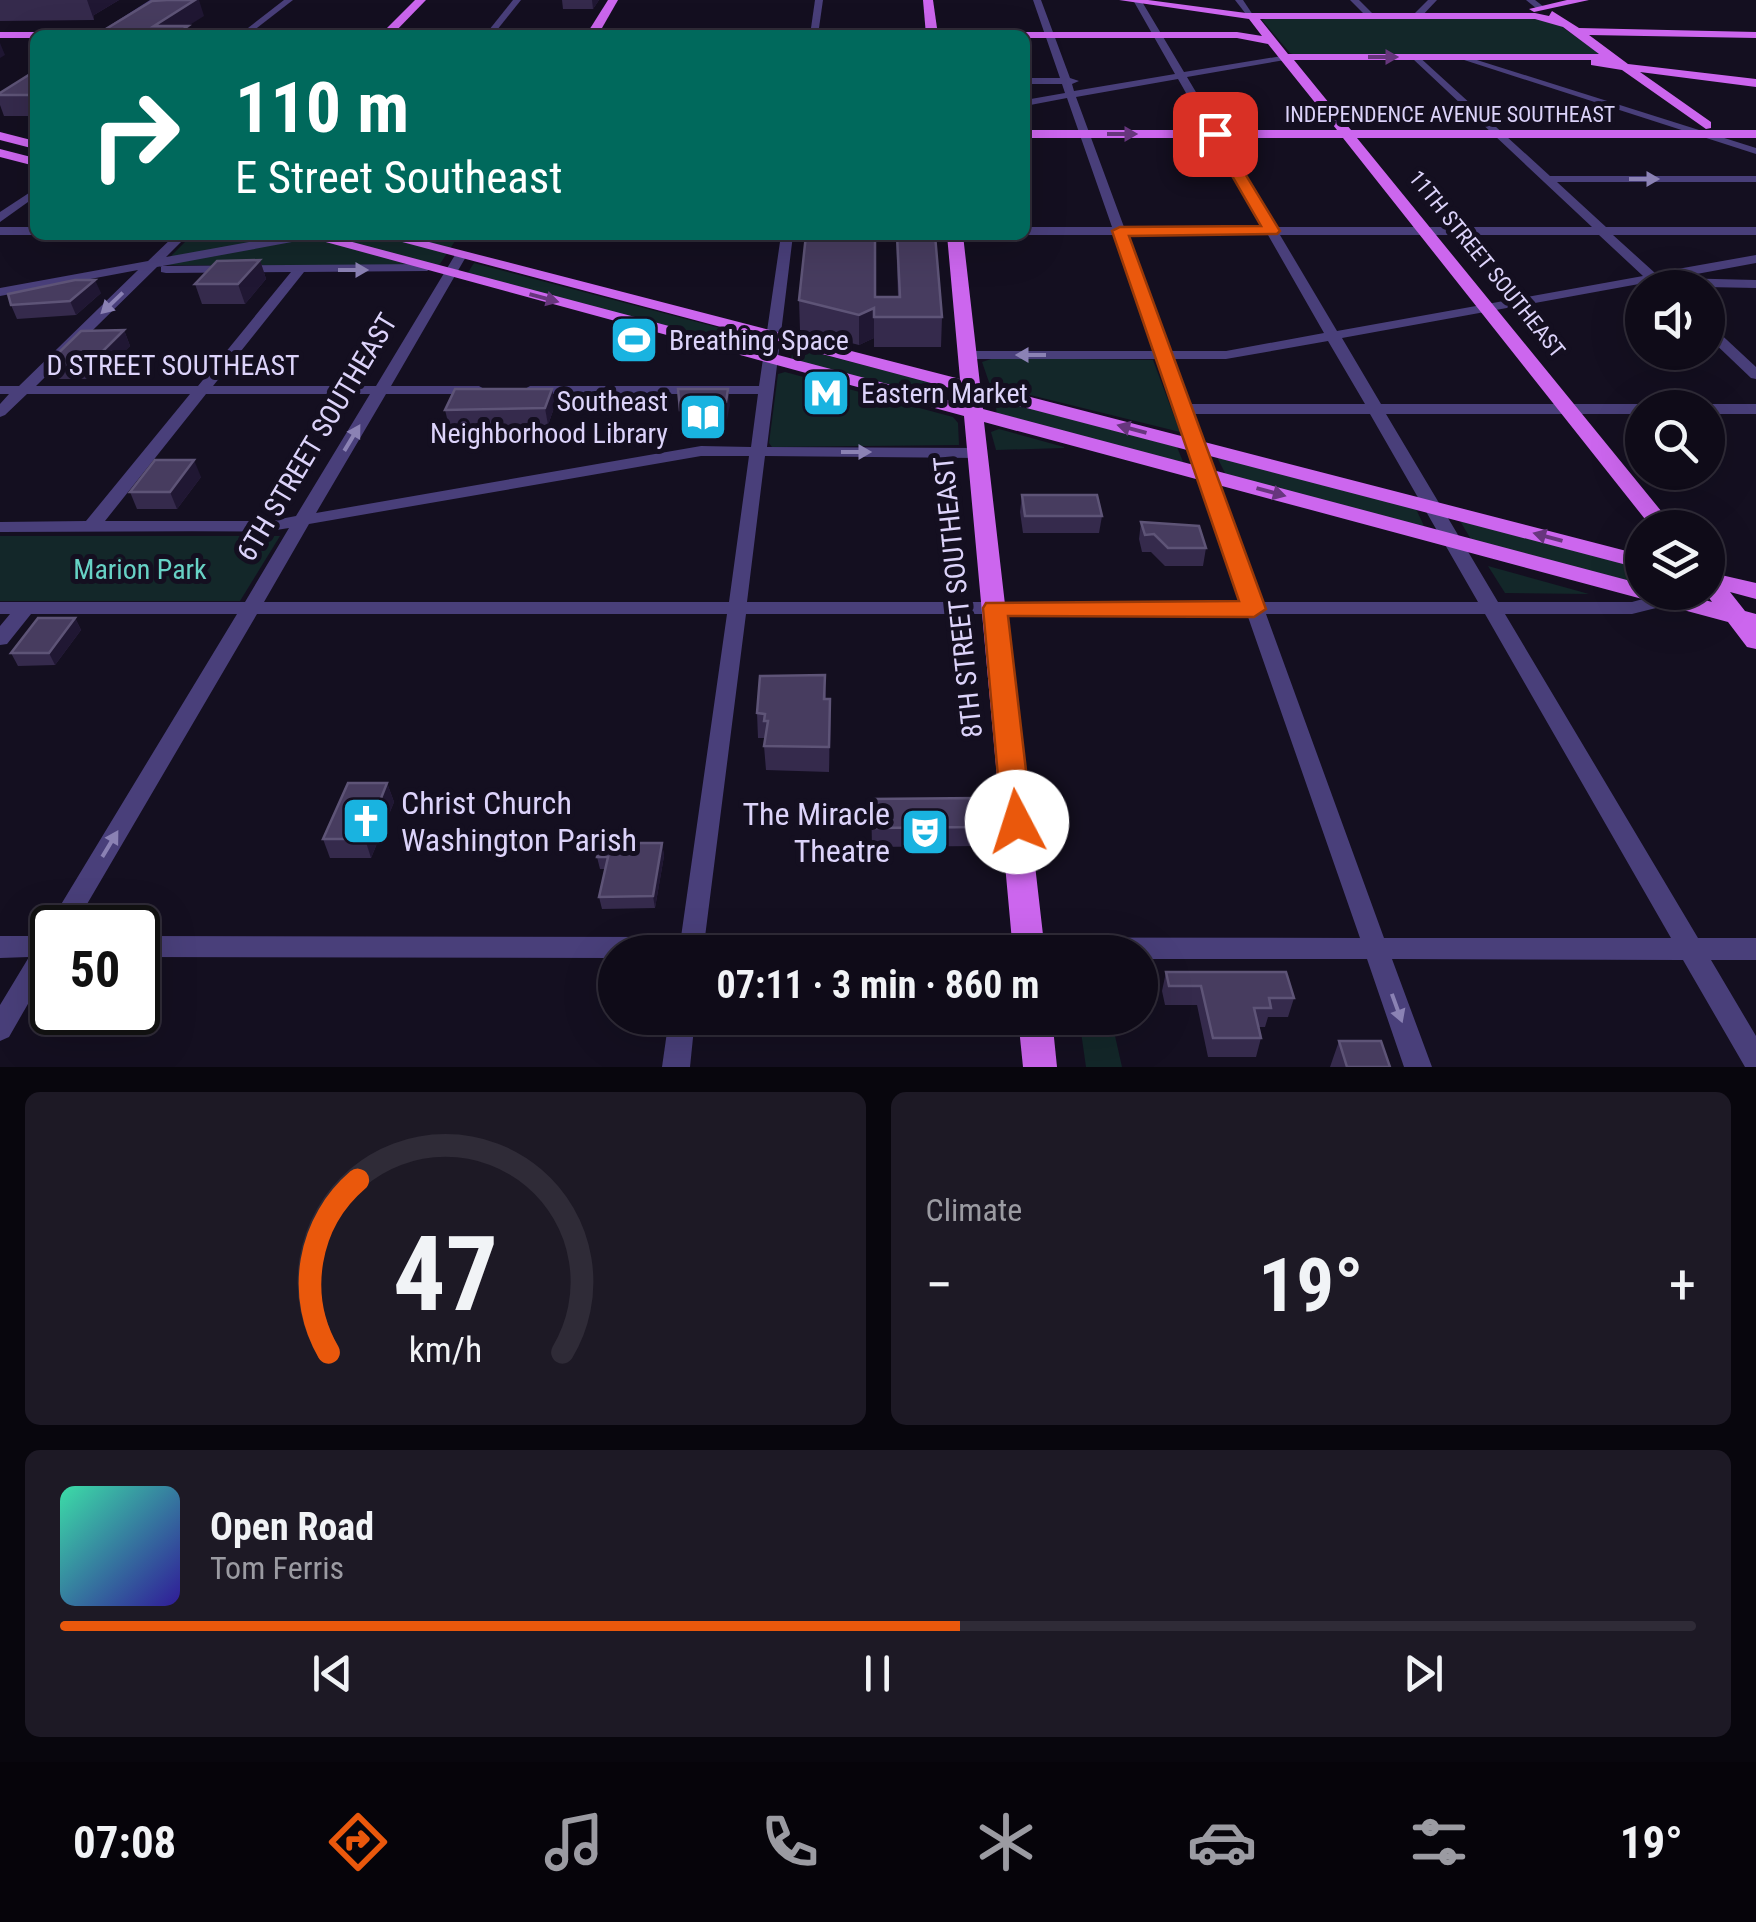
<!DOCTYPE html>
<meta charset="utf-8">
<style>
:root{--surface:#0f0b18;--page:#1d1925;--text:#f1f3f6;--muted:#9b9ba2;--line:#2f2b37;--accent:#ea580c}
body{margin:0;font-family:"Roboto Condensed",sans-serif;background:var(--page);color:var(--text);height:100vh;display:flex;flex-direction:column;font-size:38px;white-space:nowrap}
*{box-sizing:border-box;margin:0}
p{font-size:32px;color:var(--muted)}
.icon{flex:none;width:55px;height:55px;fill:none;stroke:currentColor;stroke-width:2;stroke-linecap:round;stroke-linejoin:round}
.map{position:relative;height:1067px;overflow:hidden}
.side{display:flex;flex-direction:column;gap:25px;padding:25px;background:#08060d;flex:1}
.side>*{flex:none}
.hud{position:absolute;left:30px;top:30px;width:1000px;height:210px;border-radius:15px;box-shadow:0 10px 40px #0002,0 0 0 2px var(--line);background:#00695c;color:#fff;overflow:hidden}
.controls{position:absolute;left:1625px;top:270px;display:grid;gap:20px}
.controls a{display:grid;place-items:center;width:100px;height:100px;border-radius:50%;background:var(--surface);box-shadow:0 10px 40px #0002,0 0 0 2px var(--line);font-size:50px}
.speed{position:absolute;left:30px;top:905px;display:flex;gap:20px;font-size:50px;font-weight:700;text-align:center}
.speed>*{display:grid;place-content:center;width:130px;height:130px;border-radius:50%;background:var(--surface);box-shadow:0 10px 40px #0002,0 0 0 2px var(--line);line-height:1}
.speed .limit{border:5px solid #111;border-radius:15px;background:#fff;color:#111}
.pin{position:absolute;display:grid;place-items:center;width:85px;height:85px;color:#fff;margin:-42px;border-radius:20px;box-shadow:0 5px 15px #0006}
.me{position:absolute;width:110px;margin:-55px;rotate:355deg;stroke-linejoin:round;filter:drop-shadow(0 0 8px #0008)}
.turn{display:flex;align-items:center;gap:35px;height:210px;padding:0 40px;font-size:45px}
.turn .icon{width:130px;height:130px;stroke-width:2.5}
.turn b{display:block;font-size:70px;line-height:85px}
.big{font-size:75px;font-weight:700;line-height:1.1}
.side .widget{flex:1;display:flex;flex-direction:column;justify-content:center;gap:15px;min-width:0;padding:0 35px;border-radius:15px;background:var(--page)}
.side .dial{align-items:center;gap:0}
.dial svg{height:260px;overflow:visible;fill:none;stroke:var(--line);stroke-width:7;stroke-linecap:round;text-anchor:middle}
.dial text{fill:var(--text);stroke:none}
.song{display:flex;align-items:center;gap:30px}
.cover{width:120px;height:120px;border-radius:15px;background:linear-gradient(135deg,hsl(160 70% 55%),hsl(250 70% 35%))}
.played{height:10px;border-radius:5px;background:linear-gradient(90deg,var(--accent) 55%,var(--line) 55%)}
.keys{display:flex;justify-content:space-around;direction:ltr}
.heat{display:flex;justify-content:space-between;align-items:center;font-size:55px;direction:ltr}
.side .tiles{flex:1;display:grid;gap:25px;grid-template-columns:1fr 1fr}
.widget:last-child{grid-column:span 2}
.trip{position:absolute;left:598px;top:935px;width:560px;height:100px;border-radius:50px;background:var(--surface);box-shadow:0 10px 40px #0002,0 0 0 2px var(--line);font-weight:700;line-height:100px;text-align:center}
.tabs{display:flex;height:160px;justify-content:space-around;align-items:center;background:#06040a;color:var(--muted)}
.tabs .icon{width:70px;height:70px}
.tabs .on{color:var(--accent)}
.tabs b{font-size:45px;color:var(--text)}
.map>svg:first-child{display:block}
</style>
<div class="map">
<svg width="1756" height="1067" viewBox="0 0 1756 1067">
<rect width="100%" height="100%" fill="#140f20"/>
<g fill="#132729">
<path d="M1272 17H1536L1551 19 1600 54 1597 57H1301L1290 53 1262 20Z"/>
<path d="M192 235H459L438 267 162 265Z"/>
<path d="M474 263 754 337 752 349 467 274Z"/>
<path d="M793 347 945 386V401L791 360Z"/>
<path d="M994 358 1153 360 1180 432 990 385 982 362Z"/>
<path d="M785 372 953 417 958 423 959 445 772 447 769 443 778 374Z"/>
<path d="M995 399 1177 447 1184 464 997 415Z"/>
<path d="M999 429 1064 447V448L996 450 991 432Z"/>
<path d="M1217 457 1416 509 1425 528 1226 475Z"/>
<path d="M1460 521 1642 568V586L1472 541Z"/>
<path d="M0 536H280L240 601H0Z"/>
<path d="M1488 566 1589 594 1505 593Z"/>
<path d="M1079 1018H1111L1122 1067H1086Z"/>
</g>
<g fill="none" stroke-linecap="round" stroke-linejoin="round">
<g fill="#493f7a" fill-rule="evenodd">
<path d="M150 0H160L105 35H95Z"/>
<path d="M284 0H293L248 35H239Z"/>
<path d="M513 0H521L493 35H485Z"/>
<path d="M815 0H823L818 35H810Z"/>
<path d="M1033 0H1041L1070 78 1079 81 1072 84 1074 91 1175 74 1133 0H1141L1184 72 1288 55 1285 60 1187 77 1276 227H1592L1413 59 1416 54 1550 176H1756V182H1557L1606 227H1756V235H1613L1655 273 1756 255V263L1675 278 1756 280V288L1657 286 1650 282 1342 338 1381 404H1642L1649 408H1642V414H1386L1498 602H1632L1643 599 1648 592H1664L1665 595 1656 608 1632 614H1505L1698 938H1756V960H1711L1756 1036V1067H1745L1683 960 1392 959 1432 1067H1404L1367 959H1140V952H615V958L138 957V936L681 937 727 614H257L73 928H52V962L9 1037 0 1041V1005L29 957 0 958V936H41L49 931 51 921 237 614H31L7 644 0 645V626L10 614H0V602H245L289 528 270 531 0 532V522L86 521 190 394H27L5 415 0 417V404L9 394H0V386H19L138 270 0 296V288L148 261 175 235H188L166 257 288 235H314L308 239 157 267 36 386H198L291 272 166 273 161 272V266L432 264 433 267 427 271 304 272 213 386H376L455 255 465 252 467 255 391 386H479L486 390 479 394H386L316 513 701 446 751 447 758 394H530L523 390 530 386H759L781 235H793L767 447 977 448 985 453 977 458 765 456 747 602H1243L1158 359H968L961 355 968 351H1155L1115 235H1025V227H1112L1067 98 1025 106V100L1065 93 1062 84H1025V78H1060ZM1178 79 1263 227H1124L1076 97ZM1127 235H1268L1324 333 1226 351H1169ZM1280 235H1599L1643 276 1337 331ZM1328 341 1365 404H1189L1172 359H1226ZM206 394H370L296 516 270 521H105ZM1192 414H1370L1478 602H1261ZM701 456H749L729 602H264L309 524ZM746 614H1247L1360 938 705 937ZM1266 614H1485L1671 938H1384Z"/>
<path d="M1235 0H1243L1255 18H1249Z"/>
<path d="M1350 0H1359L1375 16 1368 18Z"/>
<path d="M1428 0H1437L1420 18H1414V14Z"/>
<path d="M1526 0H1535L1544 7 1537 9Z"/>
<path d="M1461 55 1756 148V154L1461 59Z"/>
<path d="M35 189V197L0 222V212Z"/>
<rect x="0" y="227" width="35" height="8"/>
<path d="M1708 326 1713 327 1756 367V379L1751 378 1708 337Z"/>
<path d="M1708 404H1756V414H1708V408H1701Z"/>
<path d="M669 1018H695L690 1067H662Z"/>
</g>
<g fill="#c6e" fill-rule="evenodd">
<path d="M415 0H426L392 35H380Z"/>
<path d="M608 0H618L598 35H586Z"/>
<path d="M923 0H933L938 35H926Z"/>
<path d="M1119 0H1148L1246 13H1535L1549 16 1552 11 1579 28 1756 32V38L1589 35 1628 64 1756 79V87L1640 72 1711 122V128L1706 129 1622 70 1591 65V60H1294L1351 130H1756V138H1357L1675 528H1652L1343 138H1025V130H1337L1268 44 1237 38H1025V35H1019L1025 32H1237L1262 36 1249 19ZM1260 19H1535L1563 27 1599 54H1288Z"/>
<path d="M1567 0H1589L1534 12 1529 9Z"/>
<path d="M0 32H35L41 35H35V38H0Z"/>
<path d="M0 132 35 141V149L0 140Z"/>
<path d="M0 149 35 158V166L0 157Z"/>
<path d="M300 235H326L963 404 961 391 376 235H402L960 379 947 235H963L980 384 1642 555V569L981 396 983 409 1642 584V592H1676L1712 602 1705 592H1708V572L1756 583V599L1730 592 1745 611 1756 614V649L1747 647 1728 622 984 422 1045 952H1013L964 416Z"/>
<path d="M1018 1018H1052L1057 1067H1023Z"/>
</g>
</g>
<g fill="#352a4c">
<path d="M0 0H119L94 15V20L0 21Z"/>
<path d="M562 0H599L593 9H563Z"/>
<path d="M35 71V116H4L0 105V93Z"/>
<path d="M896 235H935L942 317 941 347H874V338L859 345 800 330 799 300 898 297Z"/>
<path d="M260 260 266 279 245 304H202L195 284Z"/>
<path d="M101 293 76 315 17 319 11 305Z"/>
<path d="M124 330 130 346 106 369 88 379H55L48 363Z"/>
<path d="M552 389 555 405 548 425 449 426 445 410Z"/>
<path d="M201 477 177 509H137L130 492Z"/>
<path d="M1022 495 1102 516 1099 533H1023L1020 512Z"/>
<path d="M1141 522 1206 548 1203 566H1165L1151 552H1142L1139 539Z"/>
<path d="M75 618 81 630 55 665 18 666 11 653Z"/>
<path d="M825 675 826 699H830L829 772 766 770 764 746 765 738H758L757 713Z"/>
<path d="M387 783 394 802 371 858H330L323 839Z"/>
<path d="M871 799 980 827 979 846 872 847Z"/>
<path d="M662 843 664 856 655 908 602 909 599 897 605 869H600L597 857Z"/>
<path d="M1166 972 1294 998 1288 1017H1268L1265 1027H1259L1261 1038 1256 1057H1208L1197 1005H1165L1162 991Z"/>
<path d="M1339 1041 1390 1067H1330Z"/>
</g>
<g fill="#201733">
<path d="M87 0H119L94 15V20Z"/>
<path d="M195 0H199L204 16 188 26 190 35H157L154 26Z"/>
<path d="M592 0H599L593 9Z"/>
<path d="M0 43 5 55 0 58Z"/>
<path d="M260 260 266 279 245 304 238 284Z"/>
<path d="M95 280 101 293 76 315 70 301Z"/>
<path d="M874 308V338L859 345V315Z"/>
<path d="M124 330 130 346 106 369 88 379 82 363Z"/>
<path d="M552 389 555 405 548 425 545 408Z"/>
<path d="M728 389 730 405 727 419 682 427 680 410Z"/>
<path d="M194 460 201 477 177 509 170 492Z"/>
<path d="M75 618 81 630 55 665 49 653Z"/>
<path d="M830 699 831 723 829 772V747Z"/>
<path d="M387 783 394 802 371 858 365 839Z"/>
<path d="M662 843 664 856 655 908 653 896Z"/>
</g>
<g fill="#473c5f" stroke="#5e5477" stroke-width="2.5">
<path d="M167 0H195L154 26H188L175 35H96L152 1Z"/>
<path d="M35 71V95H0V93Z"/>
<path d="M806 235H875V297H900L897 235H935L942 317H874V308L859 315 799 300Z"/>
<path d="M260 260 238 284H195L217 261Z"/>
<path d="M75 280H95L70 301 11 305 8 294Z"/>
<path d="M124 330 100 354 82 363H48L81 331Z"/>
<path d="M455 389H552L545 408 445 410Z"/>
<path d="M678 389H728L726 402 680 410Z"/>
<path d="M155 460H194L170 492H130Z"/>
<path d="M1022 495H1097L1102 516H1025Z"/>
<path d="M1141 522 1199 526 1206 548H1168L1154 534 1145 535Z"/>
<path d="M38 618H75L49 653H11Z"/>
<path d="M825 675 824 699H830L829 747 764 746 768 721H764L765 714 757 713 760 676Z"/>
<path d="M348 783H387L365 839H323Z"/>
<path d="M978 798 980 827 872 828 871 799Z"/>
<path d="M600 843H662L653 896 599 897 608 857H597Z"/>
<path d="M1166 972H1286L1294 998H1269L1271 1008H1254L1261 1038H1213L1201 986H1169Z"/>
<path d="M1339 1041H1381L1390 1067H1347Z"/>
</g>
<defs><path id="oneway-solid" d="M-6-.8H1V-3.2L6.5 0L1 3.2V.8H-6Z" transform="scale(2.5)"/></defs>
<g fill="#67367d">
<use href="#oneway-solid" transform="translate(1383 57)"/>
<use href="#oneway-solid" transform="translate(1122 134)"/>
<use href="#oneway-solid" transform="translate(544 298) rotate(15)"/>
<use href="#oneway-solid" transform="translate(1132 429) rotate(-165)"/>
<use href="#oneway-solid" transform="translate(1271 492) rotate(15)"/>
<use href="#oneway-solid" transform="translate(1548 537) rotate(-165)"/>
</g>
<g fill="#8b82b4">
<use href="#oneway-solid" transform="translate(1644 179)"/>
<use href="#oneway-solid" transform="translate(353 270)"/>
<use href="#oneway-solid" transform="translate(112 303) rotate(136)"/>
<use href="#oneway-solid" transform="translate(1031 355) rotate(180)"/>
<use href="#oneway-solid" transform="translate(352 438) rotate(-59)"/>
<use href="#oneway-solid" transform="translate(856 452)"/>
<use href="#oneway-solid" transform="translate(110 844) rotate(-59)"/>
<use href="#oneway-solid" transform="translate(1397 1008) rotate(70)"/>
</g>
<path fill="#ea580c" stroke="#983908" stroke-width="2.5" d="M1215 129 1221 134 1280 231 1277 234 1129 236 1266 609 1254 617 1008 616 1032 822 1027 830 1017 833 1007 830 1002 822 983 608 986 603 1239 601 1112 231 1120 227 1261 226 1208 134Z"/>
<defs>
<g id="stadium-square" transform="scale(2.5)"><rect x="-9" y="-9" width="18" height="18" rx="4" fill="#19b3e0" stroke="#140f20"/><path d="M0-5a6.5 5 0 1 0 0 10a6.5 5 0 1 0 0-10ZM-3.5-1.8h7v3.6h-7Z" fill="#fff"/></g>
<g id="metro-square" transform="scale(2.5)"><rect x="-9" y="-9" width="18" height="18" rx="4" fill="#19b3e0" stroke="#140f20"/><path d="M-5.5 5V-5H-3L0 0L3-5H5.5V5H3V-.5L0 4L-3-.5V5Z" fill="#fff"/></g>
<g id="library-square" transform="scale(2.5)"><rect x="-9" y="-9" width="18" height="18" rx="4" fill="#19b3e0" stroke="#140f20"/><path d="M-6-4Q-3-5.5-.7-3.5V5Q-3 3-6 4ZM6-4Q3-5.5 .7-3.5V5Q3 3 6 4Z" fill="#fff"/></g>
<g id="church-square" transform="scale(2.5)"><rect x="-9" y="-9" width="18" height="18" rx="4" fill="#19b3e0" stroke="#140f20"/><path d="M-1.2-6h2.4v3.5h3.3v2.4h-3.3V6h-2.4V-.1h-3.3v-2.4h3.3Z" fill="#fff"/></g>
<g id="theatre-square" transform="scale(2.5)"><rect x="-9" y="-9" width="18" height="18" rx="4" fill="#19b3e0" stroke="#140f20"/><path d="M-5-5.5Q0-4 5-5.5V0Q5 5 0 6Q-5 5-5 0ZM-3.3-2.5H-1v1.5H-3.3ZM1-2.5H3.3v1.5H1ZM-2.8 1Q0 5.5 2.8 1Z" fill="#fff"/></g>
</defs>
<g fill-rule="evenodd">
<use href="#stadium-square" x="634" y="340"/>
<use href="#metro-square" x="826" y="393"/>
<use href="#library-square" x="703" y="417"/>
<use href="#church-square" x="366" y="821"/>
<use href="#theatre-square" x="925" y="832"/>
</g>
<g text-anchor="middle" dominant-baseline="central" stroke-width="10" stroke-linejoin="round" paint-order="stroke">
<g font-size="22" fill="#dcd3fa" stroke="#140f20">
<text x="1450" y="114">INDEPENDENCE AVENUE SOUTHEAST</text>
<text transform="translate(1487 264) rotate(51)">11TH STREET SOUTHEAST</text>
</g>
<g font-size="28" fill="#dcd3fa" stroke="#140f20" text-anchor="start">
<text x="669" y="340">Breathing Space</text>
<text x="861" y="393">Eastern Market</text>
<text x="668" y="401" text-anchor="end">Southeast<tspan x="668" dy="32">Neighborhood Library</tspan></text>
</g>
<g font-size="28" fill="#dcd3fa" stroke="#140f20">
<text x="173" y="365">D STREET SOUTHEAST</text>
<text transform="translate(317 437) rotate(-59)">6TH STREET SOUTHEAST</text>
<text transform="translate(958 597) rotate(-96)">8TH STREET SOUTHEAST</text>
</g>
<g font-size="28" fill="#67d2c5" stroke="#140f20">
<text x="140" y="569">Marion Park</text>
</g>
<g font-size="32" fill="#dcd3fa" stroke="#140f20" text-anchor="start">
<text x="401" y="803">Christ Church<tspan x="401" dy="37">Washington Parish</tspan></text>
<text x="890" y="814" text-anchor="end">The Miracle<tspan x="890" dy="37">Theatre</tspan></text>
</g>
</g>
</svg>
<div class="controls">
<a><svg class="icon" aria-label="sound" viewBox="0 0 24 24"><path d="M4 9h4l5-4v14l-5-4H4zM17 9q2 3 0 6"/></svg></a>
<a><svg class="icon" aria-label="search" viewBox="0 0 24 24"><circle cx="10" cy="10" r="6"/><path d="M15 15l6 6"/></svg></a>
<a><svg class="icon" aria-label="layers" viewBox="0 0 24 24"><path d="M12 4l9 5-9 5-9-5zM3 14l9 5 9-5"/></svg></a>
</div>
<div class="speed"><div class="limit">50</div></div>
<div class="pin" style="left:1215px;top:134px;background:#d93025"><svg class="icon" aria-label="arrive" viewBox="0 0 24 24"><path d="M6 21V4h12l-3 4 3 4H6"/></svg></div>
<svg class="me" style="left:1017px;top:822px" viewBox="-20 -20 40 40"><circle r="19" fill="#fff"/><path d="M0-13L10 11 0 6-10 11z" fill="#ea580c"/></svg>
<div class="trip">07:11 · 3 min · 860 m</div>
<div class="hud">
<div class="turn"><svg class="icon" aria-label="right" viewBox="0 0 24 24"><path d="M7 20v-9h11M14 6l5 5-5 5"/></svg><div><b>110 m</b>E Street Southeast</div></div>
</div>
</div>
<section class="side">
<div class="tiles">
<div class="widget dial"><svg viewBox="0 0 100 80">
<path d="M14 69A42 42 0 1 1 86 69"/>
<path d="M14 69A42 42 0 0 1 23 16" stroke="#ea580c"/>
<text x="50" y="56" font-size="32" font-weight="700">47</text>
<text x="50" y="72" font-size="11">km/h</text>
</svg></div>
<div class="widget"><p>Climate</p>
<div class="heat"><a>−</a><b class="big">19°</b><a>+</a></div>
</div>
<div class="widget">
<div class="song"><i class="cover"></i><div><b>Open Road</b><p>Tom Ferris</p></div></div>
<div class="played"></div>
<div class="keys"><svg class="icon" aria-label="previous" viewBox="0 0 24 24"><path d="M18 5L8 12l10 7zM5 5v14"/></svg><svg class="icon" aria-label="pause" viewBox="0 0 24 24"><path d="M8 5v14M16 5v14"/></svg><svg class="icon" aria-label="next" viewBox="0 0 24 24"><path d="M6 5l10 7-10 7zM19 5v14"/></svg></div>
</div>
</div>
</section>
<nav class="tabs">
<b>07:08</b>
<svg class="icon on" aria-label="directions" viewBox="0 0 24 24"><path d="M12 3l9 9-9 9-9-9zM9 14v-3h6M13 9l2 2-2 2"/></svg>
<svg class="icon" aria-label="music" viewBox="0 0 24 24"><path d="M9 18V5l10-2v13"/><circle cx="6" cy="18" r="3"/><circle cx="16" cy="16" r="3"/></svg>
<svg class="icon" aria-label="phone" viewBox="0 0 24 24"><path d="M5 4h4l2 5-3 2q2 4 5 5l2-3 5 2v4C11 20 4 13 5 4z"/></svg>
<svg class="icon" aria-label="climate" viewBox="0 0 24 24"><path d="M12 3v18M4 7l16 10M4 17L20 7"/></svg>
<svg class="icon" aria-label="car" viewBox="0 0 24 24"><path d="M5 17H2v-5l4-1 3-4h7l3 4 3 1v5h-3M9 17h6M6 11h13"/><circle cx="7" cy="17" r="2"/><circle cx="17" cy="17" r="2"/></svg>
<svg class="icon" aria-label="filters" viewBox="0 0 24 24"><path d="M4 7h16M4 17h16"/><circle cx="9" cy="7" r="2"/><circle cx="15" cy="17" r="2"/></svg>
<b>19°</b>
</nav>
